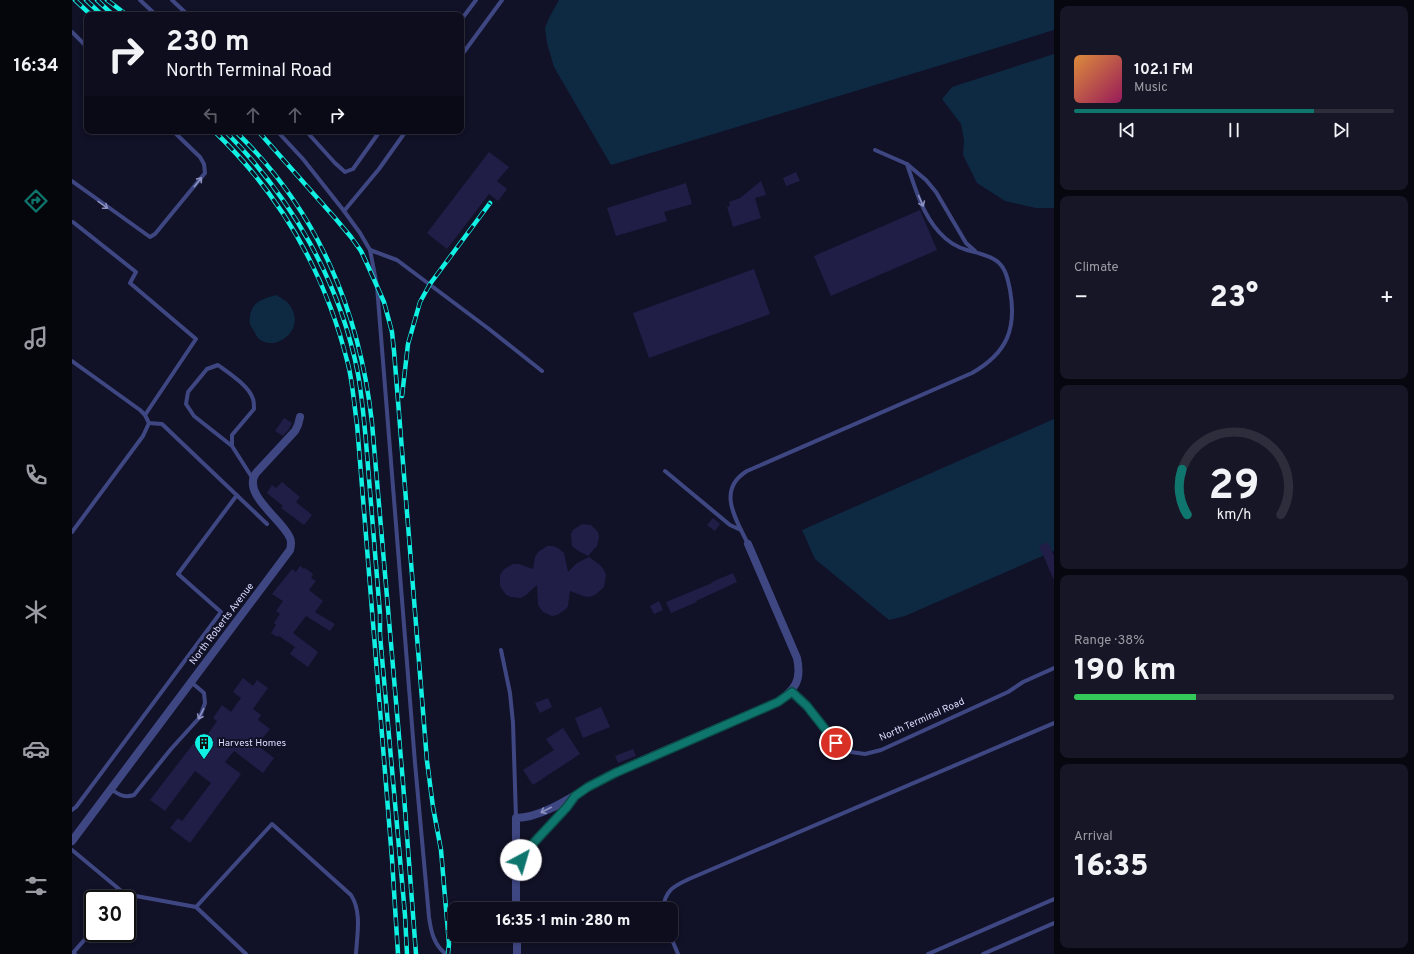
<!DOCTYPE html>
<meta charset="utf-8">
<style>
:root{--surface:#0d0d1d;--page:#161626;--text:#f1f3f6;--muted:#9a9ca4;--line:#2d2d3b;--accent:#0f766e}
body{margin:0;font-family:Overpass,sans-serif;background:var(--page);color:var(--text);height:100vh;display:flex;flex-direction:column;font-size:15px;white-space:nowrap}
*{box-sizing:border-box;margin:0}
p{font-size:13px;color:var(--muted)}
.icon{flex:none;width:22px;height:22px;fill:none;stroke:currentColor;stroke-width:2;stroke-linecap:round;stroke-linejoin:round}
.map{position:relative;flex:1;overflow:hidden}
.drawer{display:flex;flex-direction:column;gap:6px;padding:6px;background:#070710;width:360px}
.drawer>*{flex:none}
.hud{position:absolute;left:12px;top:12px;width:380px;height:122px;border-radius:8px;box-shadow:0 2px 6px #0003,0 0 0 1px var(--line);background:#0d0d1d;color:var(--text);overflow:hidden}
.speed{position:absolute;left:12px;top:890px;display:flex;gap:8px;font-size:20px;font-weight:700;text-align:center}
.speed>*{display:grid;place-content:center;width:52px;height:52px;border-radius:50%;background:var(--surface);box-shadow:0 2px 6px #0003,0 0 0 1px var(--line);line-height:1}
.speed .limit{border:2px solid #111;border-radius:6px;background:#fff;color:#111}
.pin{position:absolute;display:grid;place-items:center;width:34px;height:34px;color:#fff;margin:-17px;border:2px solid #fff;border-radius:50%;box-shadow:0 1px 4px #0007}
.me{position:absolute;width:44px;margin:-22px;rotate:39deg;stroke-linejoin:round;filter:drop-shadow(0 0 3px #0008)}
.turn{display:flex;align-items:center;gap:14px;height:84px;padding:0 16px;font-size:18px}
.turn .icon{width:52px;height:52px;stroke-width:2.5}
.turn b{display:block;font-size:28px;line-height:34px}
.lanes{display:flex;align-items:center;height:38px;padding:0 16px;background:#0003;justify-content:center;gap:20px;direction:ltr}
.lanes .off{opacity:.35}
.big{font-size:30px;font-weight:800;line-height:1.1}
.drawer .widget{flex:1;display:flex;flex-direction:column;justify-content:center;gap:6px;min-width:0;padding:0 14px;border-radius:8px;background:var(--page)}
.drawer .dial{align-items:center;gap:0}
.dial svg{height:104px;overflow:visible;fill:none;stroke:var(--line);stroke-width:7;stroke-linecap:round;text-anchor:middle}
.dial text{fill:var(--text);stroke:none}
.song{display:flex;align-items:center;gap:12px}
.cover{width:48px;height:48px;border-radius:6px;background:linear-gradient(135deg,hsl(30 70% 55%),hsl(330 70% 35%))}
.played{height:4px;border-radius:2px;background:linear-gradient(90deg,var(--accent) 75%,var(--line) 75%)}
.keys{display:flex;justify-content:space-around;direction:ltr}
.heat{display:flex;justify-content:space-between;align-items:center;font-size:22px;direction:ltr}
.charge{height:6px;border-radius:3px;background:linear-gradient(90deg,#34c759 38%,var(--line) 0)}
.trip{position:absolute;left:376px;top:902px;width:230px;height:40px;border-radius:8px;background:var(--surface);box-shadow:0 2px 6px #0003,0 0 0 1px var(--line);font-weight:800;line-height:40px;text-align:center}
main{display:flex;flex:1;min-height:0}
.tabs{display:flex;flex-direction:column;width:72px;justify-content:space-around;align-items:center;background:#05050c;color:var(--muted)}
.tabs .icon{width:28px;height:28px}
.tabs .active{color:var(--accent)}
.tabs b{font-size:18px;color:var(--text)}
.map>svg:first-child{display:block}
</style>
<main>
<nav class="tabs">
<b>16:34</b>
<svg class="icon active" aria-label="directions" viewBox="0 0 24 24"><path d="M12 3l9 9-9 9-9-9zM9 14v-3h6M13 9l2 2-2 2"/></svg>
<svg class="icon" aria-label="music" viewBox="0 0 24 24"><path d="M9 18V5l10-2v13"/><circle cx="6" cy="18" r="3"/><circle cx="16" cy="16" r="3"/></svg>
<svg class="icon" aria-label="phone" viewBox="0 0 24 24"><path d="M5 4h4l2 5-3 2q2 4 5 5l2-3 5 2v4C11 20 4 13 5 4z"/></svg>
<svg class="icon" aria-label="climate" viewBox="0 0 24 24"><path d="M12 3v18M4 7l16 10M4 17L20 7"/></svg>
<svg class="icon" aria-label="car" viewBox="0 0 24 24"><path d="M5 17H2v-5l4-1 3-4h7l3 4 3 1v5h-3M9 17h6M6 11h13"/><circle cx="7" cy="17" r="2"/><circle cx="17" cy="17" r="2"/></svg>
<svg class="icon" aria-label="filters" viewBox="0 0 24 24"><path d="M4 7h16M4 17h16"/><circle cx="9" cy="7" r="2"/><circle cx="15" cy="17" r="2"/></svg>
</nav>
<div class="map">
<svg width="982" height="954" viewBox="0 0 982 954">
<rect width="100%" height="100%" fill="#111127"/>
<g fill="#0e2a43">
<path d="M487 0H982V208H964L933 201 905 183 891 155 892 140 889 124 870 99 856 69 539 165 482 67 475 43 473 28 477 18Z"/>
<path d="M204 295C207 297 214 300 216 303 237 328 204 353 187 339 185 337 183 333 182 331 178 326 177 323 178 317 179 302 191 299 204 295Z"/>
<path d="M982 419V551L833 616 817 620 743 559 730 530Z"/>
</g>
<path fill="#111127" d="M982 30V54L880 87 870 99 856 69Z"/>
<g fill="#201e47">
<path d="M417 152 437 167 425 181 435 189 426 201 417 194 375 249 355 233Z"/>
<path d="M724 172 728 181 714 186 711 178Z"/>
<path d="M689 181 694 195 683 198 689 218 661 227 655 207 658 206 657 202 668 198Z"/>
<path d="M614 183 620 204 592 212 595 221 544 236 535 208Z"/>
<path d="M848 210 865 250 759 296 742 256Z"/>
<path d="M682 269 698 314 577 358 561 313Z"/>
<path d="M212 418 220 423 217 429 211 436 203 431Z"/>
<path d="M210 482 228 497 224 502 240 515 232 525 209 508 211 506 195 493 200 485 204 488Z"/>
<path d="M641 518 648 524 643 531 635 525Z"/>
<path d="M510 524 519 525 526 532 527 537 525 546 516 556 505 550 500 546 499 534 501 530Z"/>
<path d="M976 542 982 556V580L967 546Z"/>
<path d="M475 546H481L486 548 492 553 496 572 505 563 517 557 528 565 532 570 534 575 532 587 523 595 517 597 511 596 498 591 496 606 493 610 485 615 480 616 471 612 468 608 466 604 465 585 454 595 449 598 439 597 434 595 428 586V575L431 570 441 564H447L461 569 463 557 466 552Z"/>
<path d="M228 566 232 569 233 568 240 573V574L241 575 239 578 244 581 237 590 251 601 243 612 263 624 258 631 234 616 221 633 246 652 236 667 218 654 223 647 207 636 205 637 199 633 204 625 202 623 208 614 204 611 211 601 200 594 220 569 224 572Z"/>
<path d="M661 573 665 582 624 601 625 602 599 613 594 602 640 583V582Z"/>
<path d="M587 601 591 610 582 614 578 606Z"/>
<path d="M171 678 181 686 185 680 196 688 181 709 189 715 186 720 198 729 185 745 202 758 191 773 162 751 153 762 169 774 118 843 98 828 106 818 110 821 139 783 123 771 93 811 78 800 121 744 130 742 145 721 141 718 150 705 159 712 169 698 161 692Z"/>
<path d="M476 698 480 707 468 713 463 703Z"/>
<path d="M529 707 538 727 511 738 503 718Z"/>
<path d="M491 728 508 754 461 785 451 770 482 750 474 739Z"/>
<path d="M561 749 564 756 546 763 543 756Z"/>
</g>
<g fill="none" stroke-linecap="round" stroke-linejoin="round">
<g stroke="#3f4783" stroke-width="4">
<path d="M68 0 84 15"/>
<path d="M100 0 116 15"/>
<path d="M389 20 404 0"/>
<path d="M0 32 15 47"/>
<path d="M389 56 430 0"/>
<path d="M205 131 231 159 272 211 288 233 298 250 305 286 343 763 357 917C359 932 362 945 374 954"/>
<path d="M234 131 263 163 273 172 281 169 308 131"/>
<path d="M803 150 835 164 854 180 864 192 894 243 903 251"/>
<path d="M0 181 78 237 83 234 133 173 132 164 128 157 101 131"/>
<path d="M272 211 307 169 334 131"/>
<path d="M1 222 64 272 58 283 124 339 73 415"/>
<path d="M298 250 325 260 417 329 470 371"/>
<path d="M0 361 68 410 73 415 77 423 90 424 195 524"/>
<path d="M160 446 122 416 114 404 116 392 135 369 146 365C157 373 177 386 181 399 182 402 182 406 182 409L160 435V446L181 479"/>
<path d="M593 471 658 525 669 530"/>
<path d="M0 532 71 436 77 423"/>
<path d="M676 544C664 519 644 490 675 471L900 373C935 353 945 329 938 290 936 280 934 269 926 262 918 255 905 253 895 250 884 247 875 241 867 232 850 213 843 188 835 164"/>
<path d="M429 650 438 693 441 723 444 818"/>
<path d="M720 692 735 706 764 743 772 749 779 752 793 754 809 750 936 692 951 682 982 668"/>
<path d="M39 789C47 795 52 798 62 795L99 749 128 717 133 703 132 693 119 682"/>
<path d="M0 810 4 807 149 612 106 574 165 495"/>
<path d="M0 850 53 894 124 907 200 824 279 895C290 912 285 935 284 954"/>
<path d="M49 899 53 894"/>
<path d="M124 907 174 954"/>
<path d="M591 909C593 890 602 886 617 879L982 723"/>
<path d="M598 935 606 954"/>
<path d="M3 954 1 953 21 930"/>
<path d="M856 954 982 899"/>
<path d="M911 954 982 923"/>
</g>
<g stroke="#3f4783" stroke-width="8">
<path d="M0 841 218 550C219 546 220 542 218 538 211 520 169 494 184 473L223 431 226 425 228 417"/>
<path d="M444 866C461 841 485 822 503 797"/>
<path d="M444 909V818C475 818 513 787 542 773 596 748 651 726 706 702 723 689 730 681 725 658L676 544"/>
<path d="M445 935V954"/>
</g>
<g stroke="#10f1e4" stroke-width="4.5">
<g id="rail">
<path d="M3 0 19 15"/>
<path d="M14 0 30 15"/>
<path d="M25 0 41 15"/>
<path d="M35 0 55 15"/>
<path d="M142 131C209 195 254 275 276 364 281 384 282 405 285 424L320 859 326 954"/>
<path d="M153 131C219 197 268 281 286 374 292 408 294 443 297 479 301 524 304 569 308 614V635L333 915 335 954"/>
<path d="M163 131C245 209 288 312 300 423L331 783 344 954"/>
<path d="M186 131 263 218 279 237 289 251 296 266 312 302 320 332 322 351 355 761 361 807 369 850 377 944 376 954"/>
<path d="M330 396 336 344 348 302 358 284 418 203"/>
</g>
</g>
<use href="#rail" stroke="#111127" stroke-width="3" stroke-dasharray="9" stroke-linecap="butt"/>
</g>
<defs><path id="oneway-shaft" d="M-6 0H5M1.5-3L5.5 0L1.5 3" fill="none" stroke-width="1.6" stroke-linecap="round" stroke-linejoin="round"/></defs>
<g stroke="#8c91c0">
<use href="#oneway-shaft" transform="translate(126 182) rotate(-51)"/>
<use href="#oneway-shaft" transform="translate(849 201) rotate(66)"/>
<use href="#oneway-shaft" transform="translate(31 205) rotate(36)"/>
<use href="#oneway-shaft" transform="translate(129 714) rotate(117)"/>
<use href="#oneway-shaft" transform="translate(474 810) rotate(153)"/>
</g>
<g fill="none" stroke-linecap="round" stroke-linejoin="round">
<g stroke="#0a4d48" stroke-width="10">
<path id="route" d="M449 860 453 852 495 807 503 796 516 787 543 773 706 702 720 692 735 706 764 743"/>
</g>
<use href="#route" stroke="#0f766e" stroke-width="7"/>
</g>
<defs>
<g id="building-pin" transform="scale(1)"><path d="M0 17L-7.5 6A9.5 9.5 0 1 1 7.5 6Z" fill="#10f1e4" stroke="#111127"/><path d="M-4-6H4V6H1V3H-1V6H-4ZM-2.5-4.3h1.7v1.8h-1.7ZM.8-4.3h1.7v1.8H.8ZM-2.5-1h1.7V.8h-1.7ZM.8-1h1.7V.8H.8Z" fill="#111"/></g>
</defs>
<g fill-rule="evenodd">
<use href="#building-pin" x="132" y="743"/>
</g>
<g text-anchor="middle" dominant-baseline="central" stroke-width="4" stroke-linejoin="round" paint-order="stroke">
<g font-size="10" fill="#d9dbfd" stroke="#111127">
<text transform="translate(150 624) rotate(-53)">North Roberts Avenue</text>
<text transform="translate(850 720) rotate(-24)">North Terminal Road</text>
</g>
<g font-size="10" fill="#d9dbfd" stroke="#111127" text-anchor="start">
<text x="146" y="743">Harvest Homes</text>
</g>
</g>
</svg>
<div class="speed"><div class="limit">30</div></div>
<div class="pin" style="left:764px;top:743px;background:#d93025"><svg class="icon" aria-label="arrive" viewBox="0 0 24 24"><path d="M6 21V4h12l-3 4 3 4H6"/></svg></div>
<svg class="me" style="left:449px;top:860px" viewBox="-20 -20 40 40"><circle r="19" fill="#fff"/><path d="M0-13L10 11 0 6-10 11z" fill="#0f766e"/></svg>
<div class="trip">16:35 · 1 min · 280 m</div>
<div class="hud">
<div class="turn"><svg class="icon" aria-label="right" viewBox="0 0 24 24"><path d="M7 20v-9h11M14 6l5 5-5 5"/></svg><div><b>230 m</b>North Terminal Road</div></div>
<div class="lanes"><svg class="icon off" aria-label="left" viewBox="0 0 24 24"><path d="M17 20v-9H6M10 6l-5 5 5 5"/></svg><svg class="icon off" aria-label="ahead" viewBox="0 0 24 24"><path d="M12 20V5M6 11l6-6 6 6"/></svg><svg class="icon off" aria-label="ahead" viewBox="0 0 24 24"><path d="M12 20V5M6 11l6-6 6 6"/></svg><svg class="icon" aria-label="right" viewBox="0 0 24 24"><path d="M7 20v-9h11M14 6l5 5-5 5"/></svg></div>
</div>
</div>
<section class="drawer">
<div class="widget">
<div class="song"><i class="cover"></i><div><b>102.1 FM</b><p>Music</p></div></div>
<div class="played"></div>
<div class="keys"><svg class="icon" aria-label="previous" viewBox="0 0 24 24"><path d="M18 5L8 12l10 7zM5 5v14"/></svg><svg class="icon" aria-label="pause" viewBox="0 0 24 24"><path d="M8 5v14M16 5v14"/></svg><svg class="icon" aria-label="next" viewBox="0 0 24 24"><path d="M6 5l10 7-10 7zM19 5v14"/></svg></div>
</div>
<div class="widget"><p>Climate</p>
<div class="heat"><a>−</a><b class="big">23°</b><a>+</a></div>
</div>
<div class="widget dial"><svg viewBox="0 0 100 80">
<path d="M14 69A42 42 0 1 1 86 69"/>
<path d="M14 69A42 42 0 0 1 10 34" stroke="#0f766e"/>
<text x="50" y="56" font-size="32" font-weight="700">29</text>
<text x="50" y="72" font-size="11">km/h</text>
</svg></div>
<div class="widget"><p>Range · 38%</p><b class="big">190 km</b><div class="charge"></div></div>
<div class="widget"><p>Arrival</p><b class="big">16:35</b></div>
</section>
</main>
